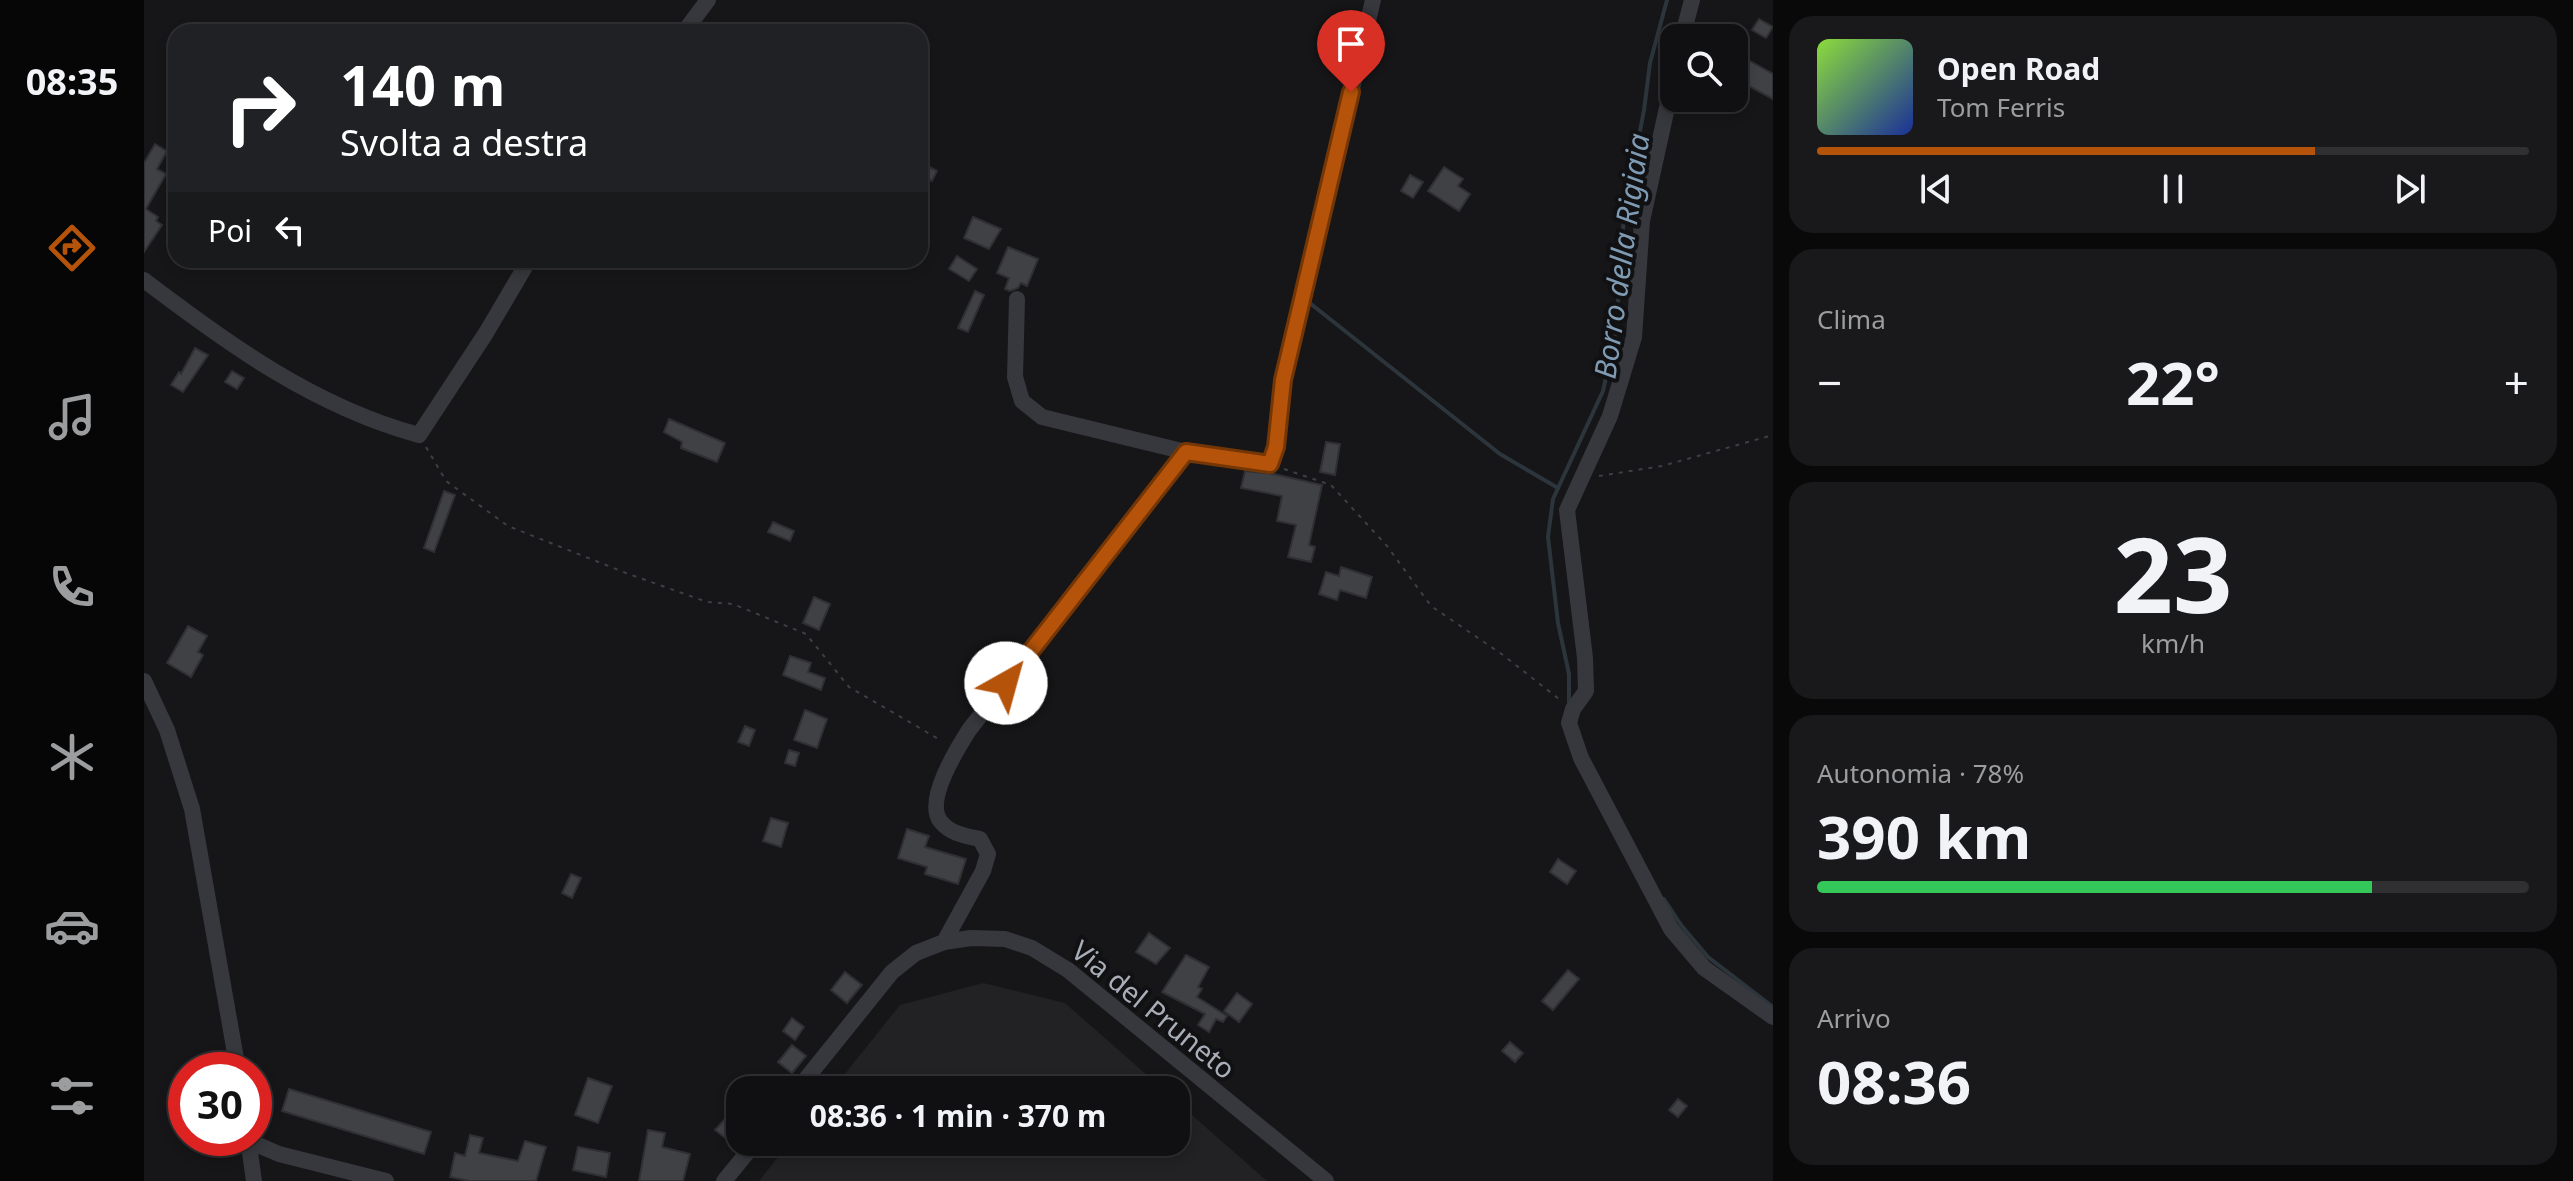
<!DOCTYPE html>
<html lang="it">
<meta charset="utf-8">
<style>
:root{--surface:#101012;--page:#19191b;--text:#f1f3f6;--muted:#9c9d9f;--line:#303032;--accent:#b45309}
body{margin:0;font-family:"Noto Sans",sans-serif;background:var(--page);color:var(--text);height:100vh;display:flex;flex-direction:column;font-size:30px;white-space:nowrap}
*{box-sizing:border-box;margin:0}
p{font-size:26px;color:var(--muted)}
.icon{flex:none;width:44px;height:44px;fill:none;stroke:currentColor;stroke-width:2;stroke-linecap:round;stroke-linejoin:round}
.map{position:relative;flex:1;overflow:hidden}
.sheet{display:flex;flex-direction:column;gap:16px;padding:16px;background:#09090a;width:800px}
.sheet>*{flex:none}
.top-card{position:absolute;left:24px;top:24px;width:760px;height:244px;border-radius:24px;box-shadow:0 4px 12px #0003,0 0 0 2px var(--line);background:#202124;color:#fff;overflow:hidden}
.buttons{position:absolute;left:1516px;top:24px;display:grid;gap:16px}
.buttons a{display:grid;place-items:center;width:88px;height:88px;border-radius:16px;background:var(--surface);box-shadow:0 4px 12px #0003,0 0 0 2px var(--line);font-size:40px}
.speed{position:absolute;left:24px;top:1052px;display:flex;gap:16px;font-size:40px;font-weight:700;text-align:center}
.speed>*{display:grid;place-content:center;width:104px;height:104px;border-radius:50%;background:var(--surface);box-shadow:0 4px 12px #0003,0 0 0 2px var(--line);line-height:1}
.speed .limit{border:12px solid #d22;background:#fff;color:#111}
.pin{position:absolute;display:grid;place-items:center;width:68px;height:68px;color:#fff;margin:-82px -34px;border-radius:50% 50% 50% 0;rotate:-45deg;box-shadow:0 0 8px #0007}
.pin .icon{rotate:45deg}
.me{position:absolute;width:88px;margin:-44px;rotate:38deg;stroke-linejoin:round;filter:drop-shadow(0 0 6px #0008)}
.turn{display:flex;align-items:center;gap:28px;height:168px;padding:0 40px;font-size:36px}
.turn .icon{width:104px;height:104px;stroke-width:2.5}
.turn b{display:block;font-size:56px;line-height:68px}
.then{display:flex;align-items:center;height:76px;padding:0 40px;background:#0003;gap:16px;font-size:30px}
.big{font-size:60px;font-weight:700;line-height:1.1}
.sheet .tile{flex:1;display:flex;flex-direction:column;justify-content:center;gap:12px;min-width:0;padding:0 28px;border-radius:24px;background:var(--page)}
.sheet .dial{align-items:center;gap:0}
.dial b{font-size:104px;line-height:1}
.song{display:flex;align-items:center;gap:24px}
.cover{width:96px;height:96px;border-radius:12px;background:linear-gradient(135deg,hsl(90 70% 55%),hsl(230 70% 35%))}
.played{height:8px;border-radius:4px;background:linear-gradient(90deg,var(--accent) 70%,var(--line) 70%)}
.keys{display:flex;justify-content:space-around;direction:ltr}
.heat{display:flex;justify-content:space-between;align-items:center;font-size:44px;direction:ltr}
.charge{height:12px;border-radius:6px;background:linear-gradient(90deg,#34c759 78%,var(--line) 0)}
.trip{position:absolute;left:582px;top:1076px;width:464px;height:80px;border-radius:24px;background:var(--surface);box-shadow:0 4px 12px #0003,0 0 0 2px var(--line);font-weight:700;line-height:80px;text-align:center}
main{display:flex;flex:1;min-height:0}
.dock{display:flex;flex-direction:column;width:144px;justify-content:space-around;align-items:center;background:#060607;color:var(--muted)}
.dock .icon{width:56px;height:56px}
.dock .on{color:var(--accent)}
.dock b{font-size:36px;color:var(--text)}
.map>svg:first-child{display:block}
</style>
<main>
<nav class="dock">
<b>08:35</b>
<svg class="icon on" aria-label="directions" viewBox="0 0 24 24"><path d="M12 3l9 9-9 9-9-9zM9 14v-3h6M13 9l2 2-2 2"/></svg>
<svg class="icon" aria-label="music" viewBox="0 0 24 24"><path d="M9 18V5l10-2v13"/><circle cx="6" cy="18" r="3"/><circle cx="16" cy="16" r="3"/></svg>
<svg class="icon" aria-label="phone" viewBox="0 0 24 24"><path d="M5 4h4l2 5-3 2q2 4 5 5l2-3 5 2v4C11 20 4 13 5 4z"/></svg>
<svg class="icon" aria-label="climate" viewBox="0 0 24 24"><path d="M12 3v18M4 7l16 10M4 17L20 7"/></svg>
<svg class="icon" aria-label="car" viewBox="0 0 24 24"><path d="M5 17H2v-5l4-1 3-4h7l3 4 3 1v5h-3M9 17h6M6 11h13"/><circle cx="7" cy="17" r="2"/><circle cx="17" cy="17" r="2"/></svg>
<svg class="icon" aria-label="filters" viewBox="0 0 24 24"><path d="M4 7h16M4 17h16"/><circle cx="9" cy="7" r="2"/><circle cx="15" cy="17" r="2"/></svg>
</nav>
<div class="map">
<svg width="1629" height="1181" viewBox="0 0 1629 1181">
<rect width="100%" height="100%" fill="#161618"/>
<g fill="#222225">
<path d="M839 983 921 1003 1020 1090H688L756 1005Z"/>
<path d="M1032 1101 1123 1181H615L646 1142H1032Z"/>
</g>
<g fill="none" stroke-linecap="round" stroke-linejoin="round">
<g stroke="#2c353c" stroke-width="4">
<path d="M1167 304 1356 454 1414 488"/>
<path d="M1425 706V674L1414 623 1404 537 1409 499 1459 391 1472 332 1480 215 1500 110 1506 63 1523 0"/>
<path d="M1520 899 1537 925 1564 957 1629 1007"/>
</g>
</g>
<g fill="#404145" stroke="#303034" stroke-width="2">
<path d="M1615 19 1629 27 1622 38 1608 30Z"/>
<path d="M1597 56 1629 74V99L1590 78V68Z"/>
<path d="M11 144 23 151 13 169 22 174 2 209 14 217 12 221 18 225 0 252V163Z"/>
<path d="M776 162 793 171 788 181 776 174Z"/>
<path d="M1300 167 1319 179 1314 186 1326 194 1315 211 1284 191Z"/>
<path d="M1266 175 1279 182 1269 198 1257 191Z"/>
<path d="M829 217 857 229 845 249 820 238Z"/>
<path d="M864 247 894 259 883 286 877 283 874 288 866 291 861 289 865 278 853 273Z"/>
<path d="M813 256 833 269 825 281 805 269Z"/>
<path d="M831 291 840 295 824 332 814 328Z"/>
<path d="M51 348 64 355 39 392 27 385 35 372 37 374Z"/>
<path d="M88 371 100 378 93 389 81 382Z"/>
<path d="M525 419 581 443 573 462 537 448 538 442 520 432Z"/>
<path d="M1182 442 1196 444 1191 475 1176 472Z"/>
<path d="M1101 471 1130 474 1178 485 1165 545 1171 547 1167 562 1144 557 1152 525 1133 521 1138 496 1097 488Z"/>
<path d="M300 491 311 495 290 552 280 548Z"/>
<path d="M629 522 650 531 646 541 624 532Z"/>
<path d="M1197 567 1228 577 1222 598 1196 590 1193 600 1175 594 1182 572 1195 576Z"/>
<path d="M670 597 686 604 675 630 659 623Z"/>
<path d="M44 626 63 636 54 652 59 655 47 677 23 663Z"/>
<path d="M646 656 667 663 664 672 681 678 677 690 639 675Z"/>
<path d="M661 710 683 719 673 748 650 740Z"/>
<path d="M601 726 611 730 605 746 594 742Z"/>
<path d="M645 750 655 753 651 766 641 763Z"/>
<path d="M627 818 644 823 637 847 619 841Z"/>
<path d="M763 829 785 836 781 847 822 859 814 884 781 874 783 867 754 858Z"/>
<path d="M1414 859 1432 871 1423 884 1406 872Z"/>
<path d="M427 874 437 878 428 898 418 893Z"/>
<path d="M1005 933 1026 948 1012 964 992 952Z"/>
<path d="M1042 955 1065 967 1054 987 1058 989 1053 997 1083 1016 1079 1022 1072 1019 1065 1032 1054 1025 1061 1014 1018 992Z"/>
<path d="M1424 970 1435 979 1409 1010 1398 1001Z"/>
<path d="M701 972 718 985 703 1003 687 990Z"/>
<path d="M1093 993 1108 1004 1095 1022 1080 1011Z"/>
<path d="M648 1018 660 1027 651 1040 639 1031Z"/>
<path d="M1366 1042 1379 1053 1371 1062 1358 1051Z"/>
<path d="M648 1045 662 1056 648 1073 634 1062Z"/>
<path d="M444 1078 468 1086 454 1123 431 1115Z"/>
<path d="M145 1089 287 1132 280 1154 138 1111Z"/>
<path d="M1534 1099 1543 1106 1534 1117 1525 1110Z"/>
<path d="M596 1103V1144L593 1147 571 1130Z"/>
<path d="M504 1130 521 1133 518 1147 546 1154 539 1181H495Z"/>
<path d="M326 1135 339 1138 335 1153 374 1161 381 1141 402 1147 392 1181H325L306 1177 311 1153 321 1156Z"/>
<path d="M434 1147 466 1153 462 1177 429 1170Z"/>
</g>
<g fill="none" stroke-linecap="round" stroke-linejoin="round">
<g stroke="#3d3f44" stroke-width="2" stroke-dasharray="4 6" stroke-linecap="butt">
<path d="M282 447 302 481 364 526 482 573 563 602 589 604 662 634 705 687 798 741"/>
<path d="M1140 469 1187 485 1243 546 1287 606 1359 655 1415 699"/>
<path d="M1455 476 1518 466 1629 435"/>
</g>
<g stroke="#37383d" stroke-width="16">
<path d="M540 32 564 0"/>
<path d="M1538 38 1548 0"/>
<path d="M1530 76 1498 221 1490 337 1466 416 1423 510 1441 658 1442 691 1429 709 1425 723 1437 758 1527 929 1560 968 1629 1017"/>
<path d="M0 280C84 344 171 407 275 435L342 333 385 260"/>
<path d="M873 299 871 377 878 401 898 417 1042 452"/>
<path d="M0 681 23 730 48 809 94 1070"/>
<path d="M800 942 839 871 844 854 836 839C822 836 807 834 797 822 780 802 813 749 825 730L1042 452 1126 464 1132 447 1139 380 1229 0"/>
<path d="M653 1090 748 972 772 953 800 942 827 938 861 939 888 948 924 970 1182 1181"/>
<path d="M104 1138 110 1181"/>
<path d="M105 1141 135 1154 242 1181"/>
<path d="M580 1181 612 1142"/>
</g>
</g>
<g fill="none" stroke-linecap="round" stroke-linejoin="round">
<g stroke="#753606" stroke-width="20">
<path id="route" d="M862 683 1042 452 1126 464 1132 447 1139 380 1207 92"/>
</g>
<use href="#route" stroke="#b45309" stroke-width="14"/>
</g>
<g text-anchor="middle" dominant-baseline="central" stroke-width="8" stroke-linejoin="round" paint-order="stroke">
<g font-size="28" fill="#a8adb8" stroke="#111113">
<text transform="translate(1010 1009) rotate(39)">Via del Pruneto</text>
</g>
<g font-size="30" font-style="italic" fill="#7f9bb3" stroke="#111113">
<text transform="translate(1477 256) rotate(-82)">Borro della Rigiaia</text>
</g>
</g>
</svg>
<div class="buttons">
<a><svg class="icon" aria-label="search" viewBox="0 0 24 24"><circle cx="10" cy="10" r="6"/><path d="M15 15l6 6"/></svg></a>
</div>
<div class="speed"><div class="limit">30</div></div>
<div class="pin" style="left:1207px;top:92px;background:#d93025"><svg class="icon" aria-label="arrive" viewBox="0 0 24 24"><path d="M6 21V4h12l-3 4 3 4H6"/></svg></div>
<svg class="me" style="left:862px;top:683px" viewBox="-20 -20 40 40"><circle r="19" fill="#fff"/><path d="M0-13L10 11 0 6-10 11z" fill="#b45309"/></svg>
<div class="trip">08:36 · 1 min · 370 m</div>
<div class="top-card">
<div class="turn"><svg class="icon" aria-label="right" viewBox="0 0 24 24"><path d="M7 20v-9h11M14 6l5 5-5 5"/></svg><div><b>140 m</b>Svolta a destra</div></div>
<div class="then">Poi<svg class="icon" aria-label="left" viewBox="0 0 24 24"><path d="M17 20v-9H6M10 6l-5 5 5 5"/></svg></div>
</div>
</div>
<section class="sheet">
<div class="tile">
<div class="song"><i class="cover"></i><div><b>Open Road</b><p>Tom Ferris</p></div></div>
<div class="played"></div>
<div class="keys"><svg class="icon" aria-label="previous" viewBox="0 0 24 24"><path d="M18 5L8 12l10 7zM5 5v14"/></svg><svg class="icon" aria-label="pause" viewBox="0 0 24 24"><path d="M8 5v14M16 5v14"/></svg><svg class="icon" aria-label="next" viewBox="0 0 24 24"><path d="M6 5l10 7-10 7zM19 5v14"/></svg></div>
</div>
<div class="tile"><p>Clima</p>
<div class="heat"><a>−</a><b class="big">22°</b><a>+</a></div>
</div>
<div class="tile dial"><b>23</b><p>km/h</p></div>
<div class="tile"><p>Autonomia · 78%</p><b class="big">390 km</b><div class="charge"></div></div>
<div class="tile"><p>Arrivo</p><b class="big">08:36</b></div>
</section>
</main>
